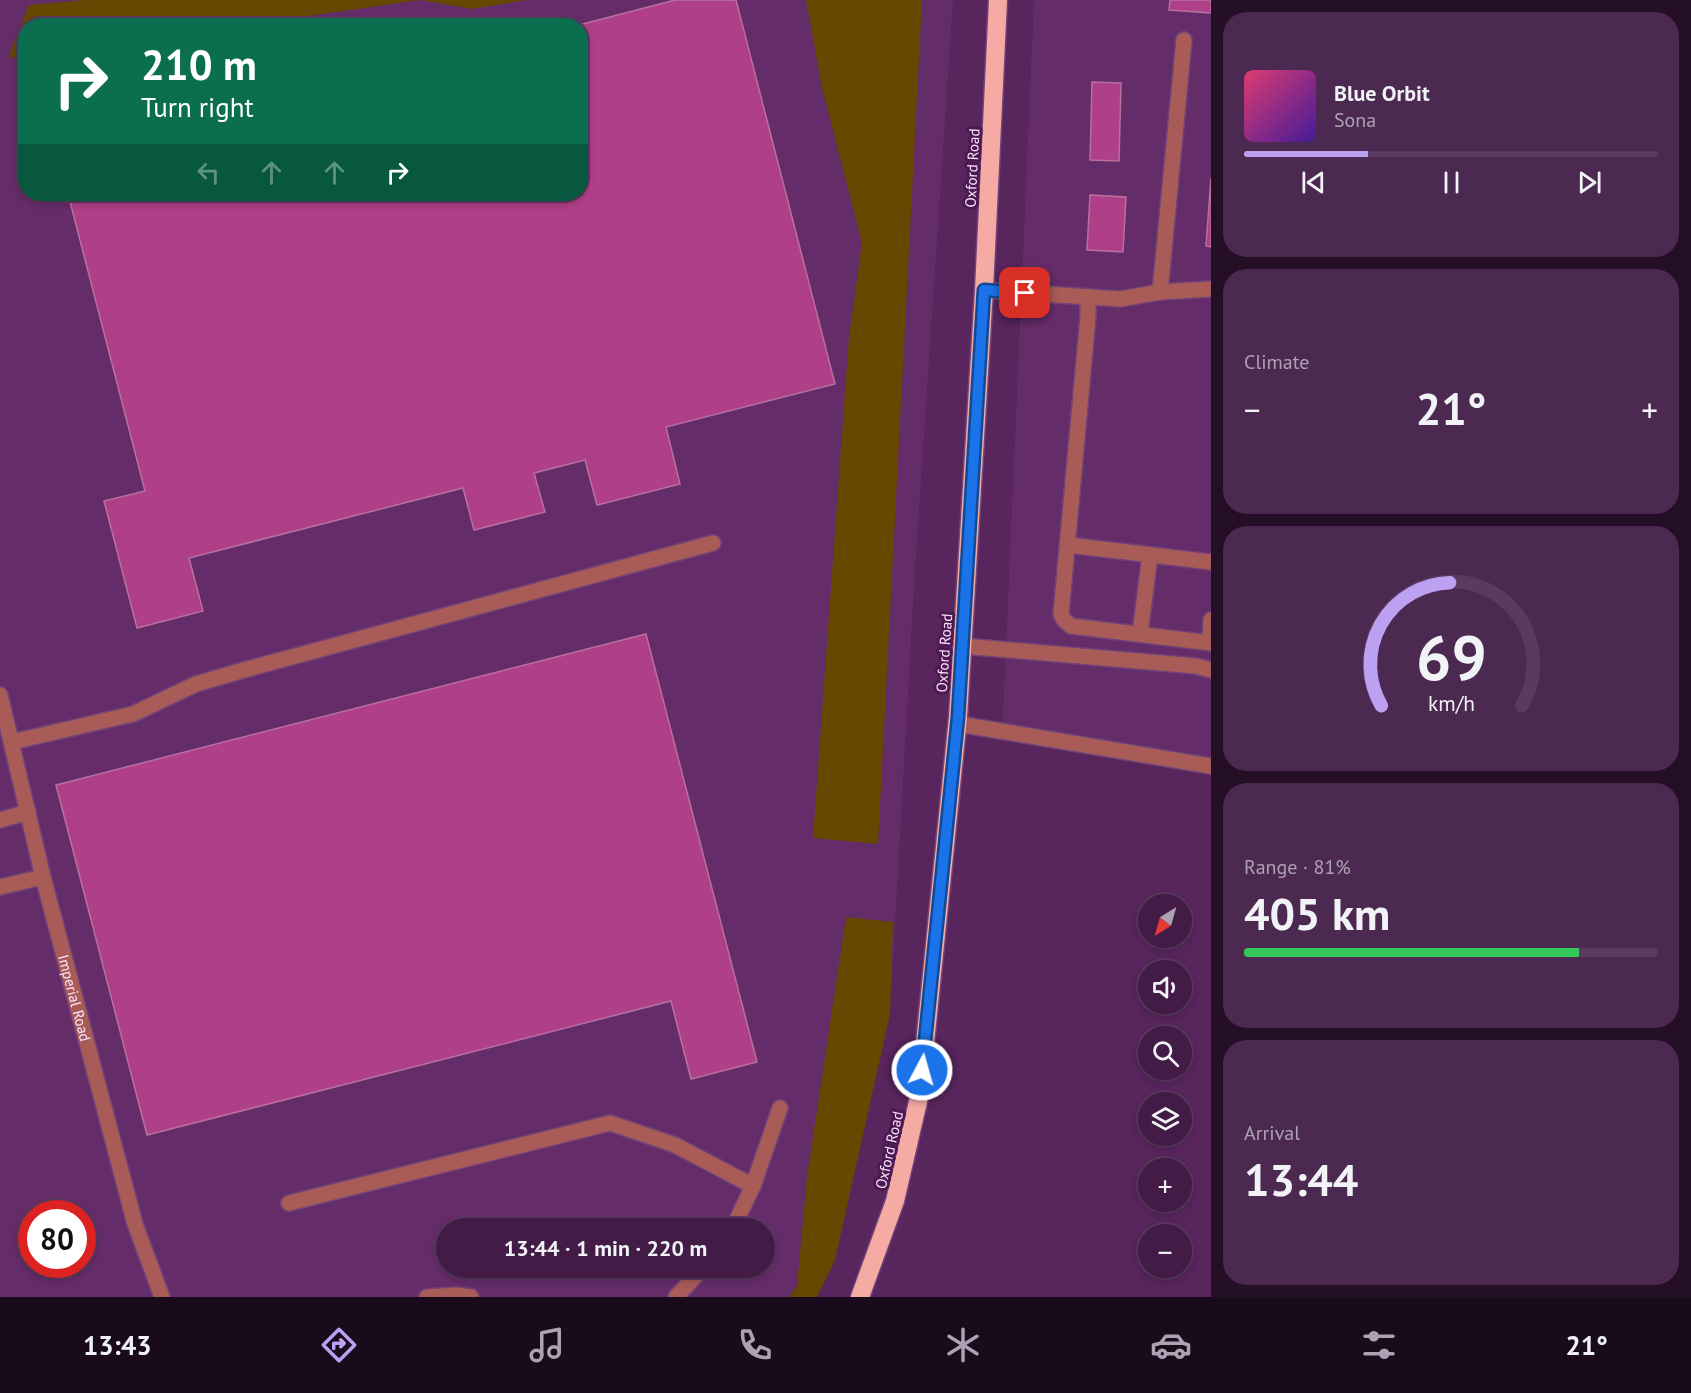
<!DOCTYPE html>
<meta charset="utf-8">
<style>
:root{--surface:#421c46;--page:#4c2951;--text:#f1f3f6;--muted:#aea1b3;--line:#5a3a5f;--accent:#bca0f2}
body{margin:0;font-family:"PT Sans",sans-serif;background:var(--page);color:var(--text);height:100vh;display:flex;flex-direction:column;font-size:22px;white-space:nowrap}
*{box-sizing:border-box;margin:0}
p{font-size:20px;color:var(--muted)}
.icon{flex:none;width:33px;height:33px;fill:none;stroke:currentColor;stroke-width:2;stroke-linecap:round;stroke-linejoin:round}
.map{position:relative;flex:1;overflow:hidden}
.drawer{display:flex;flex-direction:column;gap:12px;padding:12px;background:#240f26;width:480px}
.drawer>*{flex:none}
.banner{position:absolute;left:18px;top:18px;width:570px;height:183px;border-radius:24px;box-shadow:0 3px 9px #0003,0 0 0 2px var(--line);background:#0b6e4f;color:#fff;overflow:hidden}
.needle{width:39px;rotate:217deg}
.fabs{position:absolute;left:1138px;top:894px;display:grid;gap:12px}
.fabs a{display:grid;place-items:center;width:54px;height:54px;border-radius:50%;background:var(--surface);box-shadow:0 3px 9px #0003,0 0 0 2px var(--line);font-size:30px}
.speed{position:absolute;left:18px;top:1200px;display:flex;gap:12px;font-size:30px;font-weight:700;text-align:center}
.speed>*{display:grid;place-content:center;width:78px;height:78px;border-radius:50%;background:var(--surface);box-shadow:0 3px 9px #0003,0 0 0 2px var(--line);line-height:1}
.speed .limit{border:9px solid #d22;background:#fff;color:#111}
.pin{position:absolute;display:grid;place-items:center;width:51px;height:51px;color:#fff;margin:-26px;border-radius:12px;box-shadow:0 3px 9px #0006}
.me{position:absolute;width:66px;margin:-33px;rotate:6deg;stroke-linejoin:round;filter:drop-shadow(0 0 4px #0008)}
.turn{display:flex;align-items:center;gap:21px;height:126px;padding:0 24px;font-size:27px}
.turn .icon{width:78px;height:78px;stroke-width:2.5}
.turn b{display:block;font-size:42px;line-height:51px}
.lanes{display:flex;align-items:center;height:57px;padding:0 24px;background:#0003;justify-content:center;gap:30px;direction:ltr}
.lanes .off{opacity:.35}
.big{font-size:45px;font-weight:700;line-height:1.1}
.drawer .card{flex:1;display:flex;flex-direction:column;justify-content:center;gap:9px;min-width:0;padding:0 21px;border-radius:24px;background:var(--page)}
.drawer .dial{align-items:center;gap:0}
.dial svg{height:156px;overflow:visible;fill:none;stroke:var(--line);stroke-width:7;stroke-linecap:round;text-anchor:middle}
.dial text{fill:var(--text);stroke:none}
.song{display:flex;align-items:center;gap:18px}
.cover{width:72px;height:72px;border-radius:9px;background:linear-gradient(135deg,hsl(340 70% 55%),hsl(260 70% 35%))}
.played{height:6px;border-radius:3px;background:linear-gradient(90deg,var(--accent) 30%,var(--line) 30%)}
.keys{display:flex;justify-content:space-around;direction:ltr}
.heat{display:flex;justify-content:space-between;align-items:center;font-size:33px;direction:ltr}
.charge{height:9px;border-radius:4px;background:linear-gradient(90deg,#34c759 81%,var(--line) 0)}
.trip{position:absolute;left:436px;top:1218px;width:339px;height:60px;border-radius:30px;background:var(--surface);box-shadow:0 3px 9px #0003,0 0 0 2px var(--line);font-weight:700;line-height:60px;text-align:center}
.dock{display:flex;height:96px;justify-content:space-around;align-items:center;background:#1a0b1c;color:var(--muted)}
.dock .icon{width:42px;height:42px}
.dock .current{color:var(--accent)}
.dock b{font-size:27px;color:var(--text)}
main{display:flex;flex:1;min-height:0}
.map>svg:first-child{display:block}
</style>
<main>
<div class="map">
<svg width="1211" height="1297" viewBox="0 0 1211 1297">
<rect width="100%" height="100%" fill="#58255d"/>
<g fill="#652c6a" fill-rule="evenodd">
<path d="M0 0H953L915 569 890 1014 835 1260 817 1297H0ZM26 26H580V194H26ZM32 1214H82V1264H32ZM447 1228H765V1268H447Z"/>
<path d="M1034 0H1211V762L1002 738Z"/>
</g>
<g fill="#654900">
<path d="M86 0H420L239 26H26L25 55 8 58 29 5Z"/>
<path d="M421 0H527L472 9Z"/>
<path d="M806 0H922L878 844 813 838 849 337 862 243 822 88Z"/>
<path d="M846 917 893 922 890 1014 835 1260 817 1297H789L797 1286 807 1177Z"/>
</g>
<g fill="#af3f88" stroke="#b9709c" stroke-width="1.5">
<path d="M675 0H736L835 384 666 427 680 484 597 505 585 460 534 473 545 512 474 530 463 488 189 558 203 611 137 628 104 501 145 491 68 194H580V26H575Z"/>
<path d="M1170 0H1211V13L1169 10Z"/>
<path d="M1092 82 1121 83 1119 161 1090 160Z"/>
<path d="M1211 178V247L1206 246Z"/>
<path d="M1090 195 1126 197 1123 252 1087 250Z"/>
<path d="M646 634 757 1062 691 1079 671 1001 147 1135 56 785Z"/>
</g>
<g fill="none" stroke-linecap="round" stroke-linejoin="round">
<g stroke="#724377" stroke-width="18">
<g id="minor">
<path d="M984 290 1120 299 1160 292 1211 289"/>
<path d="M1160 292 1184 40"/>
<path d="M1088 297V317L1061 614 1064 620 1071 626 1211 643"/>
<path d="M1068 545 1211 562"/>
<path d="M1140 634 1150 555"/>
<path d="M1210 642 1211 620"/>
<path d="M963 646 1196 666 1211 670"/>
<path id="s1" d="M0 695 43 877 135 1224 162 1297"/>
<path d="M958 724 1211 766"/>
<path d="M12 742 133 714 196 684 244 670 713 543"/>
<path d="M0 820 28 812"/>
<path d="M0 887 43 877"/>
<path d="M753 1186 780 1108"/>
<path d="M289 1203 610 1123 675 1145 753 1186 733 1228"/>
<path d="M427 1297 455 1295 471 1297"/>
<path d="M676 1297 703 1268"/>
</g>
</g>
<g stroke="#724377" stroke-width="21">
<path id="highway" d="M860 1297 895 1201 920 1093 958 717 984 290 998 0"/>
</g>
<use href="#minor" stroke="#a95c57" stroke-width="15"/>
<use href="#highway" stroke="#f6aaa4" stroke-width="18"/>
</g>
<g fill="none" stroke-linecap="round" stroke-linejoin="round">
<g stroke="#114b97" stroke-width="15">
<path id="route" d="M922 1070 958 717 984 290 1025 293"/>
</g>
<use href="#route" stroke="#1a73e8" stroke-width="10"/>
</g>
<g text-anchor="middle" dominant-baseline="central" stroke-width="6" stroke-linejoin="round" paint-order="stroke">
<g font-size="15" fill="#fbe3fd" stroke="#4c1a51">
<text transform="translate(972 168) rotate(-87)">Oxford Road</text>
<text transform="translate(944 653) rotate(-86)">Oxford Road</text>
<text stroke="none"><textPath href="#s1" startOffset="312">Imperial Road</textPath></text>
<text transform="translate(889 1150) rotate(-77)">Oxford Road</text>
</g>
</g>
</svg>
<div class="fabs">
<a><svg class="needle" viewBox="-14 -14 28 28"><path d="M0-13l5 13h-10z" fill="#e53935"/><path d="M0 13l5-13h-10z" fill="#aea1b3"/></svg></a>
<a><svg class="icon" aria-label="sound" viewBox="0 0 24 24"><path d="M4 9h4l5-4v14l-5-4H4zM17 9q2 3 0 6"/></svg></a>
<a><svg class="icon" aria-label="search" viewBox="0 0 24 24"><circle cx="10" cy="10" r="6"/><path d="M15 15l6 6"/></svg></a>
<a><svg class="icon" aria-label="layers" viewBox="0 0 24 24"><path d="M12 4l9 5-9 5-9-5zM3 14l9 5 9-5"/></svg></a>
<a>+</a>
<a>−</a>
</div>
<div class="speed"><div class="limit">80</div></div>
<div class="pin" style="left:1025px;top:293px;background:#d93025"><svg class="icon" aria-label="arrive" viewBox="0 0 24 24"><path d="M6 21V4h12l-3 4 3 4H6"/></svg></div>
<svg class="me" style="left:922px;top:1070px" viewBox="-20 -20 40 40"><circle r="17" fill="#1a73e8" stroke="#fff" stroke-width="3"/><path d="M0-11L8 9 0 5-8 9z" fill="#fff"/></svg>
<div class="trip">13:44 · 1 min · 220 m</div>
<div class="banner">
<div class="turn"><svg class="icon" aria-label="right" viewBox="0 0 24 24"><path d="M7 20v-9h11M14 6l5 5-5 5"/></svg><div><b>210 m</b>Turn right</div></div>
<div class="lanes"><svg class="icon off" aria-label="left" viewBox="0 0 24 24"><path d="M17 20v-9H6M10 6l-5 5 5 5"/></svg><svg class="icon off" aria-label="ahead" viewBox="0 0 24 24"><path d="M12 20V5M6 11l6-6 6 6"/></svg><svg class="icon off" aria-label="ahead" viewBox="0 0 24 24"><path d="M12 20V5M6 11l6-6 6 6"/></svg><svg class="icon" aria-label="right" viewBox="0 0 24 24"><path d="M7 20v-9h11M14 6l5 5-5 5"/></svg></div>
</div>
</div>
<section class="drawer">
<div class="card">
<div class="song"><i class="cover"></i><div><b>Blue Orbit</b><p>Sona</p></div></div>
<div class="played"></div>
<div class="keys"><svg class="icon" aria-label="previous" viewBox="0 0 24 24"><path d="M18 5L8 12l10 7zM5 5v14"/></svg><svg class="icon" aria-label="pause" viewBox="0 0 24 24"><path d="M8 5v14M16 5v14"/></svg><svg class="icon" aria-label="next" viewBox="0 0 24 24"><path d="M6 5l10 7-10 7zM19 5v14"/></svg></div>
</div>
<div class="card"><p>Climate</p>
<div class="heat"><a>−</a><b class="big">21°</b><a>+</a></div>
</div>
<div class="card dial"><svg viewBox="0 0 100 80">
<path d="M14 69A42 42 0 1 1 86 69"/>
<path d="M14 69A42 42 0 0 1 49 6" stroke="#bca0f2"/>
<text x="50" y="56" font-size="32" font-weight="700">69</text>
<text x="50" y="72" font-size="11">km/h</text>
</svg></div>
<div class="card"><p>Range · 81%</p><b class="big">405 km</b><div class="charge"></div></div>
<div class="card"><p>Arrival</p><b class="big">13:44</b></div>
</section>
</main>
<nav class="dock">
<b>13:43</b>
<svg class="icon current" aria-label="directions" viewBox="0 0 24 24"><path d="M12 3l9 9-9 9-9-9zM9 14v-3h6M13 9l2 2-2 2"/></svg>
<svg class="icon" aria-label="music" viewBox="0 0 24 24"><path d="M9 18V5l10-2v13"/><circle cx="6" cy="18" r="3"/><circle cx="16" cy="16" r="3"/></svg>
<svg class="icon" aria-label="phone" viewBox="0 0 24 24"><path d="M5 4h4l2 5-3 2q2 4 5 5l2-3 5 2v4C11 20 4 13 5 4z"/></svg>
<svg class="icon" aria-label="climate" viewBox="0 0 24 24"><path d="M12 3v18M4 7l16 10M4 17L20 7"/></svg>
<svg class="icon" aria-label="car" viewBox="0 0 24 24"><path d="M5 17H2v-5l4-1 3-4h7l3 4 3 1v5h-3M9 17h6M6 11h13"/><circle cx="7" cy="17" r="2"/><circle cx="17" cy="17" r="2"/></svg>
<svg class="icon" aria-label="filters" viewBox="0 0 24 24"><path d="M4 7h16M4 17h16"/><circle cx="9" cy="7" r="2"/><circle cx="15" cy="17" r="2"/></svg>
<b>21°</b>
</nav>
